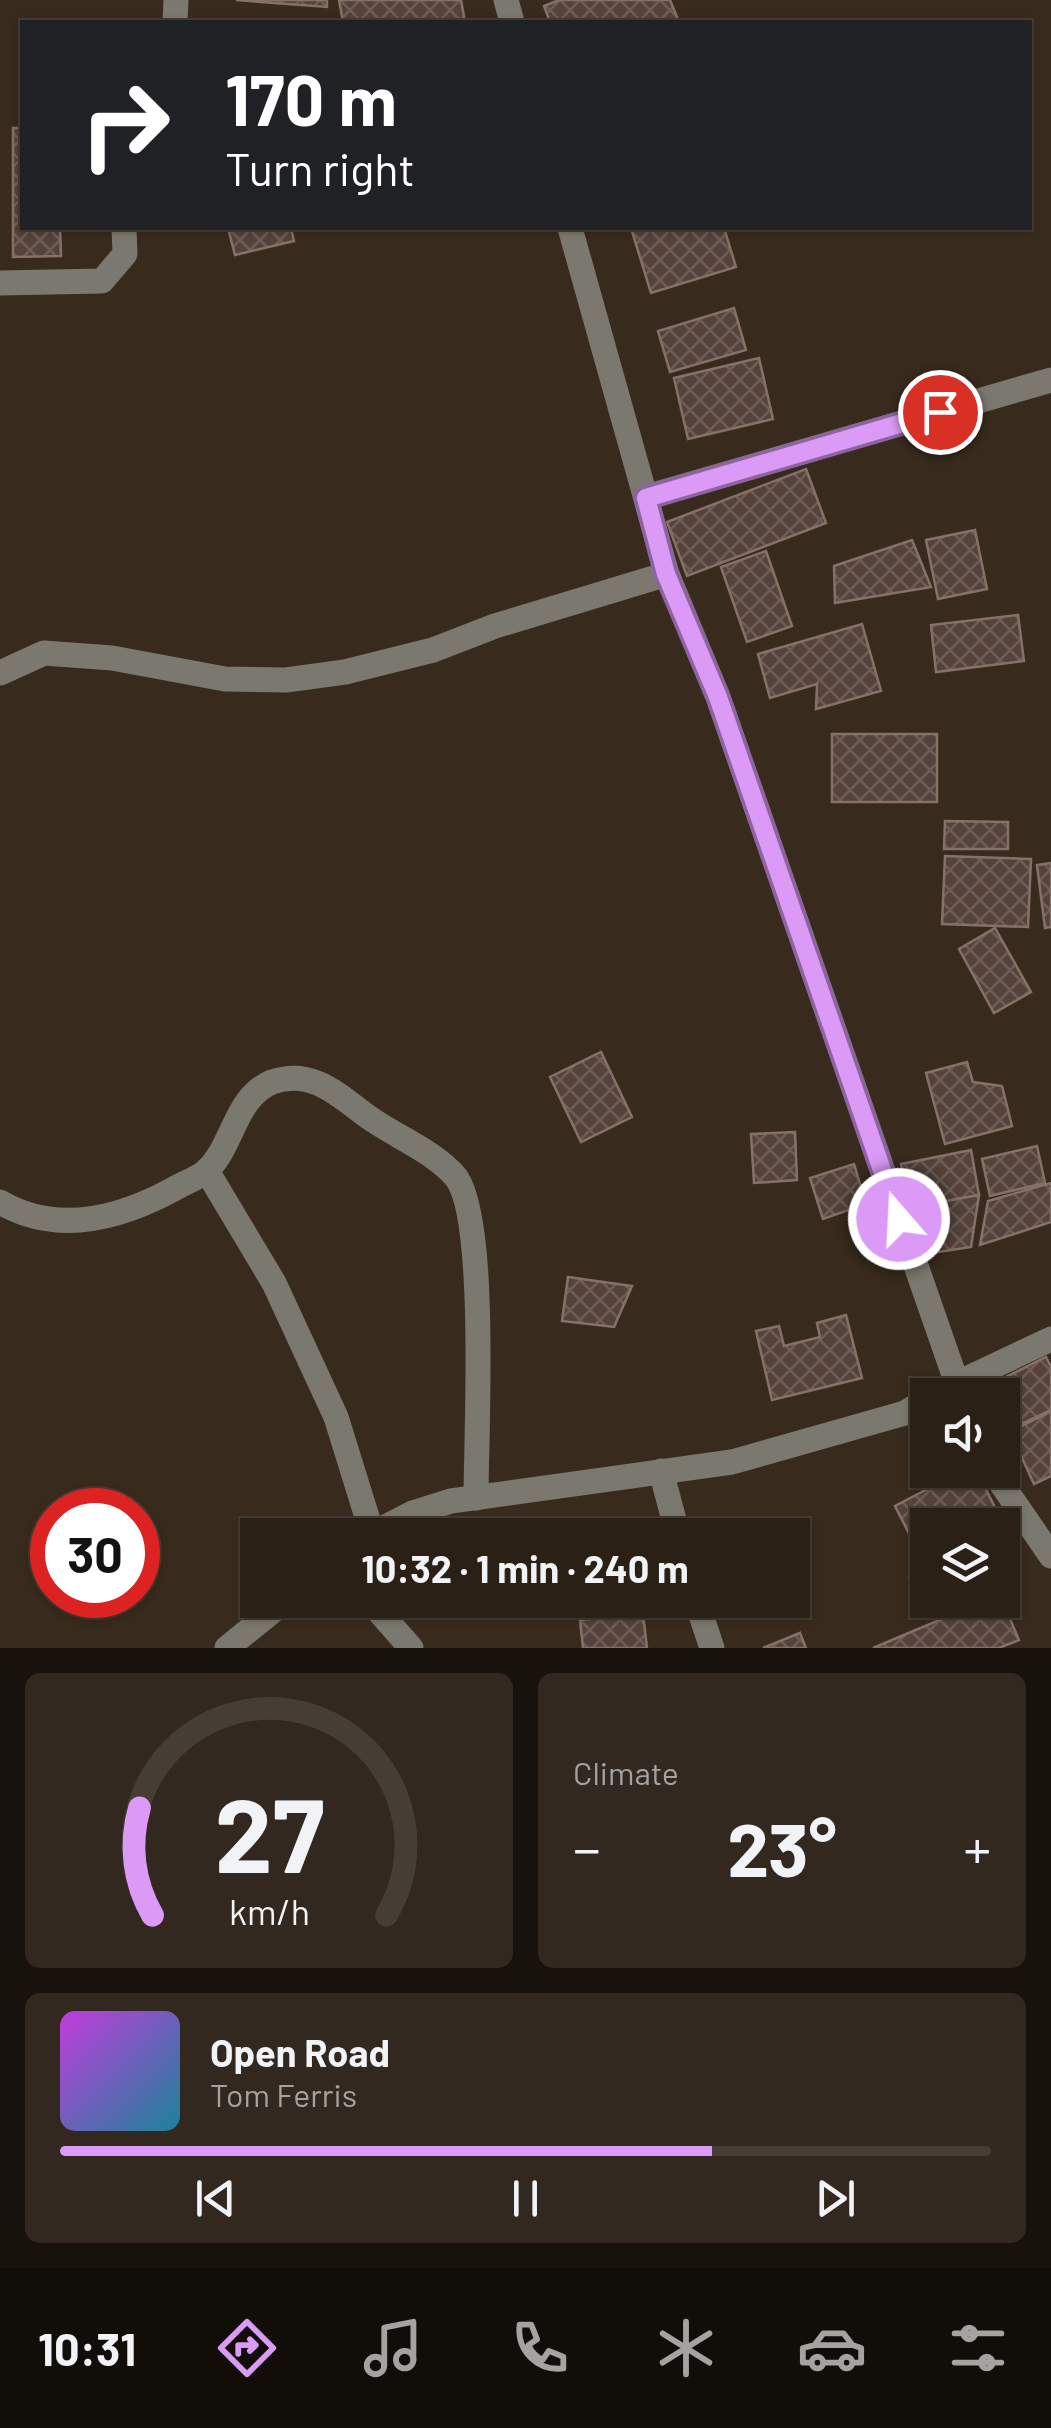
<!DOCTYPE html>
<meta charset="utf-8">
<style>
:root{--surface:#2a2016;--page:#32281f;--text:#f1f3f6;--muted:#a5a3a1;--line:#463e35;--accent:#da9af6}
body{margin:0;font-family:Barlow,sans-serif;background:var(--page);color:var(--text);height:100vh;display:flex;flex-direction:column;font-size:38px;white-space:nowrap}
*{box-sizing:border-box;margin:0}
p{font-size:32px;color:var(--muted)}
.icon{flex:none;width:55px;height:55px;fill:none;stroke:currentColor;stroke-width:2;stroke-linecap:round;stroke-linejoin:round}
.map{position:relative;height:1648px;overflow:hidden}
.details{display:flex;flex-direction:column;gap:25px;padding:25px;background:#17120c;flex:1}
.details>*{flex:none}
.hud{position:absolute;left:20px;top:20px;width:1012px;height:210px;border-radius:0px;box-shadow:0 2px 8px #0004,0 0 0 2px var(--line);background:#202124;color:#fff;overflow:hidden}
.buttons{position:absolute;left:910px;top:1378px;display:grid;gap:20px}
.buttons a{display:grid;place-items:center;width:110px;height:110px;border-radius:0px;background:var(--surface);box-shadow:0 2px 8px #0004,0 0 0 2px var(--line);font-size:50px}
.speed{position:absolute;left:30px;top:1488px;display:flex;gap:20px;font-size:50px;font-weight:700;text-align:center}
.speed>*{display:grid;place-content:center;width:130px;height:130px;border-radius:50%;background:var(--surface);box-shadow:0 2px 8px #0004,0 0 0 2px var(--line);line-height:1}
.speed .limit{border:15px solid #d22;background:#fff;color:#111}
.pin{position:absolute;display:grid;place-items:center;width:85px;height:85px;color:#fff;margin:-42px;border:5px solid #fff;border-radius:50%;box-shadow:0 2px 10px #0007}
.me{position:absolute;width:110px;margin:-55px;rotate:341deg;stroke-linejoin:round;filter:drop-shadow(0 0 8px #0008)}
.turn{display:flex;align-items:center;gap:35px;height:210px;padding:0 40px;font-size:45px}
.turn .icon{width:130px;height:130px;stroke-width:2.5}
.turn b{display:block;font-size:70px;line-height:85px}
.big{font-size:75px;font-weight:700;line-height:1.1}
.details .widget{flex:1;display:flex;flex-direction:column;justify-content:center;gap:15px;min-width:0;padding:0 35px;border-radius:15px;background:var(--page)}
.details .dial{align-items:center;gap:0}
.dial svg{height:260px;overflow:visible;fill:none;stroke:var(--line);stroke-width:7;stroke-linecap:round;text-anchor:middle}
.dial text{fill:var(--text);stroke:none}
.song{display:flex;align-items:center;gap:30px}
.cover{width:120px;height:120px;border-radius:15px;background:linear-gradient(135deg,hsl(290 70% 55%),hsl(190 70% 35%))}
.played{height:10px;border-radius:5px;background:linear-gradient(90deg,var(--accent) 70%,var(--line) 70%)}
.keys{display:flex;justify-content:space-around;direction:ltr}
.heat{display:flex;justify-content:space-between;align-items:center;font-size:55px;direction:ltr}
.details .tiles{flex:1;display:grid;gap:25px;grid-template-columns:1fr 1fr}
.widget:last-child{grid-column:span 2}
.trip{position:absolute;left:240px;top:1518px;width:570px;height:100px;border-radius:0px;background:var(--surface);box-shadow:0 2px 8px #0004,0 0 0 2px var(--line);font-weight:700;line-height:100px;text-align:center}
.tab-bar{display:flex;height:160px;justify-content:space-around;align-items:center;background:#110d09;color:var(--muted)}
.tab-bar .icon{width:70px;height:70px}
.tab-bar .current{color:var(--accent)}
.tab-bar b{font-size:45px;color:var(--text)}
.map>svg:first-child{display:block}
</style>
<div class="map">
<svg width="1051" height="1648" viewBox="0 0 1051 1648">
<defs>
<pattern id="building-cross-hatch" width="8" height="8" patternUnits="userSpaceOnUse" patternTransform="scale(2.5)"><rect width="8" height="8" fill="#55423a"/><path d="M0 0l8 8M0 8l8-8" fill="none" stroke="#6d5d56"/></pattern>
</defs>
<rect width="100%" height="100%" fill="#382b1d"/>
<g fill="url(#building-cross-hatch)" stroke="#867168" stroke-width="2.5">
<path d="M236 0H327V7Z"/>
<path d="M339 0H461L465 22H343Z"/>
<path d="M559 0H670L679 22H550L544 6Z"/>
<path d="M13 128H22V228H60L61 256 13 257Z"/>
<path d="M228 228H291L294 241 235 255Z"/>
<path d="M631 228H724L736 267 651 293Z"/>
<path d="M734 308 746 350 670 372 658 331Z"/>
<path d="M759 358 773 419 688 439 674 378Z"/>
<path d="M806 469 826 523 687 576 667 522Z"/>
<path d="M975 530 987 589 938 599 926 540Z"/>
<path d="M912 540 931 587 835 603 834 566Z"/>
<path d="M766 551 792 626 747 642 721 567Z"/>
<path d="M1018 615 1024 661 936 672 931 625Z"/>
<path d="M862 624 881 691 816 709 817 684 770 698 758 654Z"/>
<rect x="832" y="734" width="105" height="68"/>
<path d="M945 821 1008 822V849H944Z"/>
<path d="M945 856 1031 859 1028 927 942 924Z"/>
<path d="M1051 863V927L1045 928 1037 865Z"/>
<path d="M995 928 1031 992 994 1013 959 949Z"/>
<path d="M601 1052 632 1117 581 1142 550 1077Z"/>
<path d="M967 1062 973 1082 1002 1086 1012 1126 945 1144 926 1073Z"/>
<path d="M795 1132 797 1180 754 1183 751 1134Z"/>
<path d="M1037 1146 1045 1183 990 1196 982 1159Z"/>
<path d="M971 1150 979 1195 909 1208 901 1164Z"/>
<path d="M854 1164 866 1204 823 1219 810 1178Z"/>
<path d="M1051 1183V1222L980 1245 988 1201Z"/>
<path d="M979 1195 971 1247 919 1255 909 1208Z"/>
<path d="M568 1277 632 1286 614 1327 562 1321Z"/>
<path d="M846 1315 862 1378 772 1400 756 1331 779 1326 784 1346 820 1337 817 1323Z"/>
<path d="M1046 1357 1051 1367V1410L1005 1432 1002 1395H987L984 1388Z"/>
<path d="M1051 1411V1476L1034 1484 1010 1432Z"/>
<path d="M964 1470H976L1006 1529 1002 1525H928L927 1569 895 1506Z"/>
<path d="M928 1570V1600H957L924 1614 909 1578Z"/>
<path d="M613 1600H646L621 1614Z"/>
<path d="M987 1600H1002L1019 1640 999 1648H873Z"/>
<path d="M643 1614 647 1648H583L580 1620Z"/>
<path d="M800 1633 806 1648H763Z"/>
</g>
<g fill="none" stroke-linecap="round" stroke-linejoin="round">
<g stroke="#7b786f" stroke-width="25">
<path d="M506 0 512 22"/>
<path d="M175 22 176 0"/>
<path d="M570 228 667 574 718 697 961 1395"/>
<path d="M0 283 102 281 125 254 124 228"/>
<path d="M646 497 1051 380"/>
<path d="M0 673 44 653 112 658 225 679 286 680 345 672 433 650 495 626 667 574"/>
<path d="M207 1171 274 1283 336 1417 372 1533"/>
<path d="M0 1202C56 1235 118 1219 172 1190 182 1184 196 1179 205 1172 233 1149 234 1097 272 1082 312 1068 338 1095 367 1116 394 1136 432 1150 455 1176 488 1215 476 1437 476 1498"/>
<path d="M943 1390 1051 1339"/>
<path d="M992 1470 1051 1556"/>
<path d="M661 1471 678 1535"/>
<path d="M370 1535 413 1513 451 1501 732 1462 905 1413 928 1399"/>
<path d="M369 1600 411 1648"/>
<path d="M696 1600 712 1648"/>
<path d="M227 1648 286 1600"/>
</g>
</g>
<g fill="none" stroke-linecap="round" stroke-linejoin="round">
<g stroke="#8e64a0" stroke-width="25">
<path id="route" d="M899 1219 718 697 666 574 646 498 940 412"/>
</g>
<use href="#route" stroke="#da9af6" stroke-width="18"/>
</g>
</svg>
<div class="buttons">
<a><svg class="icon" aria-label="sound" viewBox="0 0 24 24"><path d="M4 9h4l5-4v14l-5-4H4zM17 9q2 3 0 6"/></svg></a>
<a><svg class="icon" aria-label="layers" viewBox="0 0 24 24"><path d="M12 4l9 5-9 5-9-5zM3 14l9 5 9-5"/></svg></a>
</div>
<div class="speed"><div class="limit">30</div></div>
<div class="pin" style="left:940px;top:412px;background:#d93025"><svg class="icon" aria-label="arrive" viewBox="0 0 24 24"><path d="M6 21V4h12l-3 4 3 4H6"/></svg></div>
<svg class="me" style="left:899px;top:1219px" viewBox="-20 -20 40 40"><circle r="17" fill="#da9af6" stroke="#fff" stroke-width="3"/><path d="M0-11L8 9 0 5-8 9z" fill="#fff"/></svg>
<div class="trip">10:32 · 1 min · 240 m</div>
<div class="hud">
<div class="turn"><svg class="icon" aria-label="right" viewBox="0 0 24 24"><path d="M7 20v-9h11M14 6l5 5-5 5"/></svg><div><b>170 m</b>Turn right</div></div>
</div>
</div>
<section class="details">
<div class="tiles">
<div class="widget dial"><svg viewBox="0 0 100 80">
<path d="M14 69A42 42 0 1 1 86 69"/>
<path d="M14 69A42 42 0 0 1 10 36" stroke="#da9af6"/>
<text x="50" y="56" font-size="32" font-weight="700">27</text>
<text x="50" y="72" font-size="11">km/h</text>
</svg></div>
<div class="widget"><p>Climate</p>
<div class="heat"><a>−</a><b class="big">23°</b><a>+</a></div>
</div>
<div class="widget">
<div class="song"><i class="cover"></i><div><b>Open Road</b><p>Tom Ferris</p></div></div>
<div class="played"></div>
<div class="keys"><svg class="icon" aria-label="previous" viewBox="0 0 24 24"><path d="M18 5L8 12l10 7zM5 5v14"/></svg><svg class="icon" aria-label="pause" viewBox="0 0 24 24"><path d="M8 5v14M16 5v14"/></svg><svg class="icon" aria-label="next" viewBox="0 0 24 24"><path d="M6 5l10 7-10 7zM19 5v14"/></svg></div>
</div>
</div>
</section>
<nav class="tab-bar">
<b>10:31</b>
<svg class="icon current" aria-label="directions" viewBox="0 0 24 24"><path d="M12 3l9 9-9 9-9-9zM9 14v-3h6M13 9l2 2-2 2"/></svg>
<svg class="icon" aria-label="music" viewBox="0 0 24 24"><path d="M9 18V5l10-2v13"/><circle cx="6" cy="18" r="3"/><circle cx="16" cy="16" r="3"/></svg>
<svg class="icon" aria-label="phone" viewBox="0 0 24 24"><path d="M5 4h4l2 5-3 2q2 4 5 5l2-3 5 2v4C11 20 4 13 5 4z"/></svg>
<svg class="icon" aria-label="climate" viewBox="0 0 24 24"><path d="M12 3v18M4 7l16 10M4 17L20 7"/></svg>
<svg class="icon" aria-label="car" viewBox="0 0 24 24"><path d="M5 17H2v-5l4-1 3-4h7l3 4 3 1v5h-3M9 17h6M6 11h13"/><circle cx="7" cy="17" r="2"/><circle cx="17" cy="17" r="2"/></svg>
<svg class="icon" aria-label="filters" viewBox="0 0 24 24"><path d="M4 7h16M4 17h16"/><circle cx="9" cy="7" r="2"/><circle cx="15" cy="17" r="2"/></svg>
</nav>
